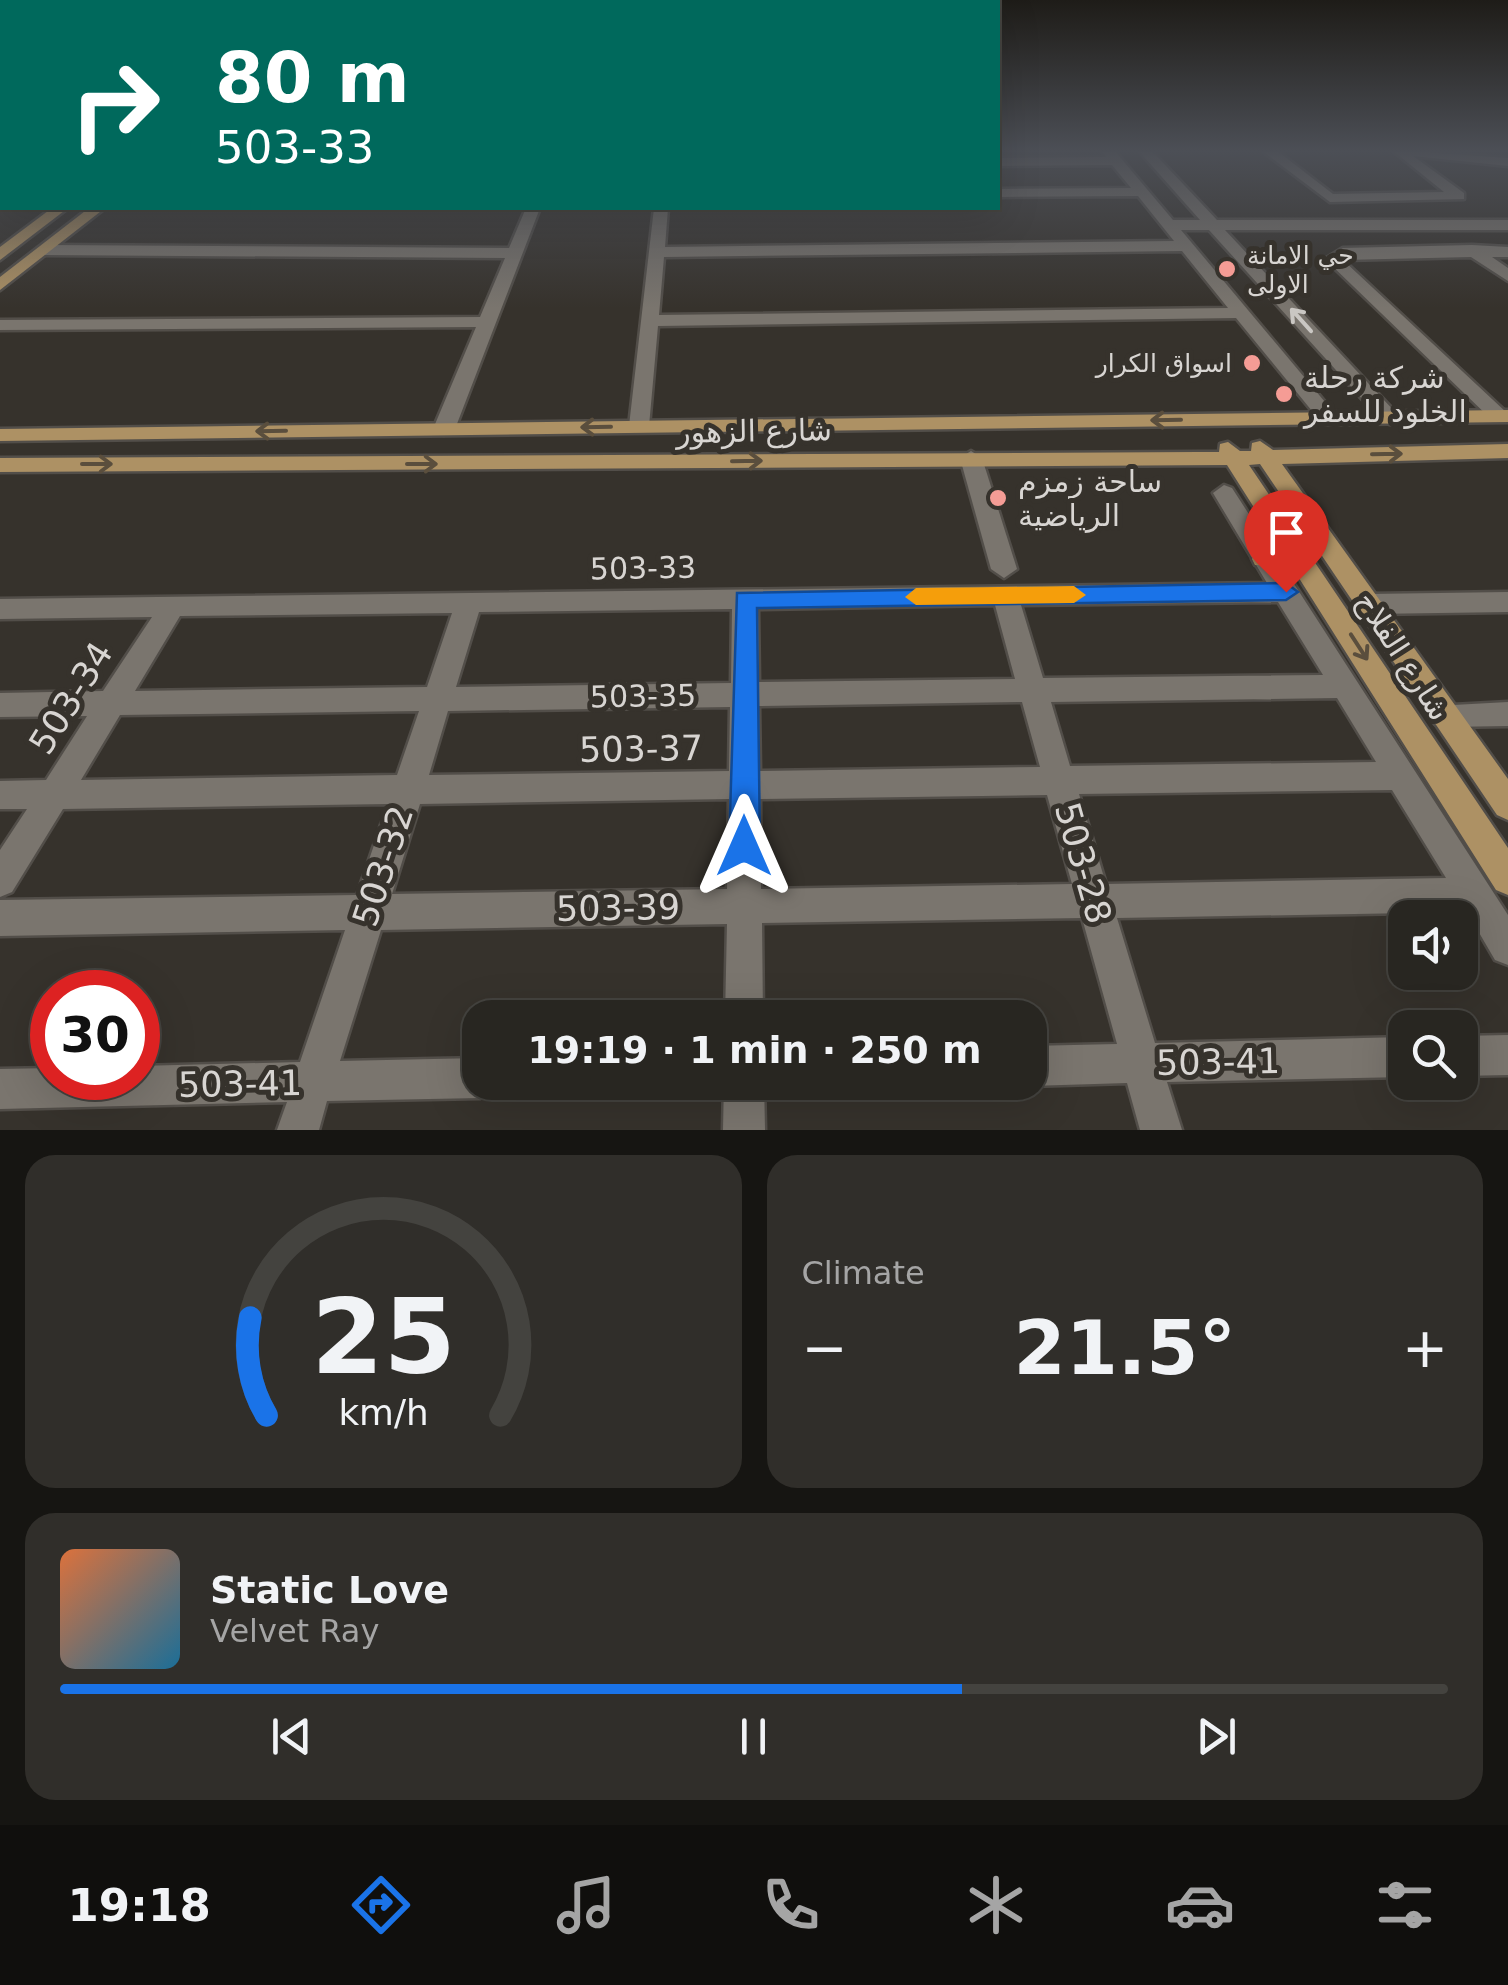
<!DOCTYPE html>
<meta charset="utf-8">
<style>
:root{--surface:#282621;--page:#302e2a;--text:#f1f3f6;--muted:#a5a5a5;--line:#44433f;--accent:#1a73e8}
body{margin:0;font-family:"DejaVu Sans","Noto Sans Arabic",sans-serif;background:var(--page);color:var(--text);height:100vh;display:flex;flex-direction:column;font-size:38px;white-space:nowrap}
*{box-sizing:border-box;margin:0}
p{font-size:32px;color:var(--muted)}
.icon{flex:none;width:55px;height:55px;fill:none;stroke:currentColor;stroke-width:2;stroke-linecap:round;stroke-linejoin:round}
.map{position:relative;height:1130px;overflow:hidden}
.panel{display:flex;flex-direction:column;gap:25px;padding:25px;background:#161512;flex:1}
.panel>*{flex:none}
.top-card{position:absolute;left:0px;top:0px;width:1000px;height:210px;box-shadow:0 10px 40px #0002,0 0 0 2px var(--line);background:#00695c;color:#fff;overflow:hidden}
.controls{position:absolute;left:1388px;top:900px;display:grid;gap:20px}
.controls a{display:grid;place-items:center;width:90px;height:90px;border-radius:20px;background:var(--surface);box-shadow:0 10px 40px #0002,0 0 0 2px var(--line);font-size:50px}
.speed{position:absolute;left:30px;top:970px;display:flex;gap:20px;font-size:50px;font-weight:700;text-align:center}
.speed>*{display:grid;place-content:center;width:130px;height:130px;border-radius:50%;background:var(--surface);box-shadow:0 10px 40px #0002,0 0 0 2px var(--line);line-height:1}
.speed .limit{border:15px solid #d22;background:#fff;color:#111}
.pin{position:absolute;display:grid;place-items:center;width:85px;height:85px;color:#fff;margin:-102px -42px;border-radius:50% 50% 50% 0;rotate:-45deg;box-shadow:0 0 10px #0007}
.pin .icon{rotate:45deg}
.me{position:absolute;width:110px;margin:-55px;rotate:0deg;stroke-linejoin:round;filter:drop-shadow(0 0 8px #0008)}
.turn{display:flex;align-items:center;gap:35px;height:210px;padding:0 50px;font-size:45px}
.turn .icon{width:130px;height:130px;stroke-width:2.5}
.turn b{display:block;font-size:70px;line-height:85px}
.big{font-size:75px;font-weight:700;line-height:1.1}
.panel .tile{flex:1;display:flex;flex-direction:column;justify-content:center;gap:15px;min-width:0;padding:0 35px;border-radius:30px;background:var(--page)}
.panel .dial{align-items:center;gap:0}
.dial svg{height:260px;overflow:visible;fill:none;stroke:var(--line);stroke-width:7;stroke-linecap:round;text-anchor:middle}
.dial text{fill:var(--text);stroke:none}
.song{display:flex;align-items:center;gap:30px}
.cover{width:120px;height:120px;border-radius:15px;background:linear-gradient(135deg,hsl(20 70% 55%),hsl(200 70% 35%))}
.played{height:10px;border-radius:5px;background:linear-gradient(90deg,var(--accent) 65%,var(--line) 65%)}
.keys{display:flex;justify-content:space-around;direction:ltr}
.heat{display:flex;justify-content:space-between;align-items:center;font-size:55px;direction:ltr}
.panel .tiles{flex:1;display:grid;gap:25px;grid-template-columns:1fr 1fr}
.tile:last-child{grid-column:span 2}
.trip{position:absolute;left:462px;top:1000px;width:585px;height:100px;border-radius:30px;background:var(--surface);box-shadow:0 10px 40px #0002,0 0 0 2px var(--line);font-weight:700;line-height:100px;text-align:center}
.tabs{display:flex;height:160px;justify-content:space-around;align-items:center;background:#100f0d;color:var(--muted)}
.tabs .icon{width:70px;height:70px}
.tabs .on{color:var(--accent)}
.tabs b{font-size:45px;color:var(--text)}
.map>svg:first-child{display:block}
</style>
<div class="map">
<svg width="1508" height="1130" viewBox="0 0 1508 1130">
<rect width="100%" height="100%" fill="#36322c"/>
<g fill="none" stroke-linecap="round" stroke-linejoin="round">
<g stroke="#524e49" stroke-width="5">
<g id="minor">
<path d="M1101 150H1114L1173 220H1200L1138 150H1151L1217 220H1508V230H1225L1397 414 1400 418 1390 424 1383 422 1209 230H1181L1335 414V422H1321L1236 318 658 326 649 426 639 432 629 426 654 208H668L665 247 1174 241 1138 196 998 197V189L1131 188 1112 165 998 166V158L1106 157ZM1182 251 1228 308 659 315 664 257Z"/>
<path d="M1261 150H1276L1333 194 1444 192 1392 150 1508 158V166L1413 156 1464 193V199L1330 202Z"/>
<path d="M526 208H540L455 429 444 435 433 429 476 327 0 330V320L480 317 505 258 45 255 37 250 45 245 509 248Z"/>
<path d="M1472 245 1508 247V257H1492L1508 268V281L1471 257 1343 260 1507 413 1508 420 1493 421 1325 259 1343 248Z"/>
<path d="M971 451 982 458 1017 569 1004 578 991 569 960 458Z"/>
<path d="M1224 485 1232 488 1508 915V965L1495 960 1467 912 1117 918 1155 1043 1405 1037V1077L1167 1082 1182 1130H1140L1127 1083 1030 1086 1022 1082H1030V1046L1117 1044 1082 918 762 923 763 1018H725L727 924 381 930 340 1061 480 1058V1082H498L494 1092 480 1098 327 1101 319 1130H277L287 1102 0 1109V1069L52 1068V1078H138V1066L300 1062 345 930 0 936V900L357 895 388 804 63 809 12 892 0 897V850L27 809H0V781L46 780 87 716 0 717V693L103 691 152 617 0 619V599L1267 583 1213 493ZM1278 602 1323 675 1043 678 1021 605ZM995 605 1015 679 759 682 758 609ZM732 609 731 683 456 687 479 612ZM452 613 427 687 135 691 180 616ZM1337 698 1376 762 1070 766 1051 702ZM1022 702 1040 767 760 771 759 706ZM730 707 729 771 429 775 448 711ZM419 711 397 775 81 780 120 715ZM1392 790 1446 878 1106 884 1079 794ZM1047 795 1072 884 761 889 760 799ZM729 799 727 889 392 894 420 804Z"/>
<path d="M1508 592V612L1370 614 1361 611 1357 604 1361 597 1370 594Z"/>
<path d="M1508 702V726L1445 727 1435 724 1430 715 1435 706Z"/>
<path d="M1508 1035V1075L1460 1076V1036Z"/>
<path d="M724 1082H764L765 1130H723Z"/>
</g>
</g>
<g stroke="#524e49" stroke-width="5">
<g id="major">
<path d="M52 208H68L0 260V247Z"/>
<path d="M89 208H105L0 290V277Z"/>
<path d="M1508 410V422L0 441V429Z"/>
<path d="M1260 441 1273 450 1508 444V458L1282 464 1508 779V820L1497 815 1260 464 1249 465 1508 848V895L1496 890 1292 567 1255 565 1252 559 1255 553 1281 550 1227 465 0 472V458L1198 452H1219L1220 444 1228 442 1240 451H1251L1252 443Z"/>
</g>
</g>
<use href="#minor" fill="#7a756e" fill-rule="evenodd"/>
<use href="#major" fill="#ad9164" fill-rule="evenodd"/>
</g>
<defs><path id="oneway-shaft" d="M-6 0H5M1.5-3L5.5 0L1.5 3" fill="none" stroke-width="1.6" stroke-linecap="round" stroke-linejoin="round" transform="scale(2.5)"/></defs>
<use stroke="#cac7c3" href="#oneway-shaft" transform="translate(1301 320) rotate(-132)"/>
<g stroke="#5a4e3d">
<use href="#oneway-shaft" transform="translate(1166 420) rotate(179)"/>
<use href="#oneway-shaft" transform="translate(596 427) rotate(179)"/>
<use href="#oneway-shaft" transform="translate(271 431) rotate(179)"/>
<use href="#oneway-shaft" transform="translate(1387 454) rotate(-1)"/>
<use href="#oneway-shaft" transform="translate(747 461) rotate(-1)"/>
<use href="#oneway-shaft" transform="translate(97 464)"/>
<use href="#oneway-shaft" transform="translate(422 464)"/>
<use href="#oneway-shaft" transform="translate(1359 647) rotate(57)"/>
</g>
<linearGradient id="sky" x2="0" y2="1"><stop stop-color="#1e1c18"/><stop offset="0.49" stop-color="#4c4f56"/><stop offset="1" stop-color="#4c4f56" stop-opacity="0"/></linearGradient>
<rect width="1508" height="308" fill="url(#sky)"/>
<path fill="#1a73e8" stroke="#114b97" stroke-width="2.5" d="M1286 583 1298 592 1286 600 757 608 760 846 755 856 744 860 734 856 729 846 737 593Z"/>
<path fill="#f59e0b" d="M1074 586 1086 595 1074 603 916 605 905 597 916 588Z"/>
<g fill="#f59c95" stroke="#36322c" stroke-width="4">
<circle cx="1227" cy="269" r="10"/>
<circle cx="1252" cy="363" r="10"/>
<circle cx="1284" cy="394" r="10"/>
<circle cx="998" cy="498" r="10"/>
</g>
<g text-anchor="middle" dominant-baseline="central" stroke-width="10" stroke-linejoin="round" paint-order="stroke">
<g font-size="25" fill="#d8d5d2" stroke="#36322c" text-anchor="start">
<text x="1247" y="255">حي الامانة<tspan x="1247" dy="29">الاولى</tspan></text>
<text x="1232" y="363" text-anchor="end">اسواق الكرار</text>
</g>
<g font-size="30" fill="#d8d5d2" stroke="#36322c" text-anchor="start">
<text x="1304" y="377">شركة رحلة<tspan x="1304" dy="34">الخلود للسفر</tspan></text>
<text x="1018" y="481">ساحة زمزم<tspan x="1018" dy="34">الرياضية</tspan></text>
</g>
<g font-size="30" fill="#d8d5d2" stroke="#36322c">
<text transform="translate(754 431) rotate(-1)">شارع الزهور</text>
<text transform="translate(643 568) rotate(-1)">503-33</text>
<text transform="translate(1403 656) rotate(57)">شارع الفلاح</text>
<text transform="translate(643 696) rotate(-1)">503-35</text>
</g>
<g font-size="35" fill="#d8d5d2" stroke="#36322c">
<text transform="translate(71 698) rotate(-58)">503-34</text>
<text transform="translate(641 749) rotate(-1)">503-37</text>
<text transform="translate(1083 863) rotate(74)">503-28</text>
<text transform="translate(383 866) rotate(-72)">503-32</text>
<text transform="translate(618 908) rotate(-1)">503-39</text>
<text transform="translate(1218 1062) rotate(-1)">503-41</text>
<text transform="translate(240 1084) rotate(-1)">503-41</text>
</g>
</g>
</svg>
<div class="controls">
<a><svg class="icon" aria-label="sound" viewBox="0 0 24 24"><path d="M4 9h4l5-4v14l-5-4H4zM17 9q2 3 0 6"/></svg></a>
<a><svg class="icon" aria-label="search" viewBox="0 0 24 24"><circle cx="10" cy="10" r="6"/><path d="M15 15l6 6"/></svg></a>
</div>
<div class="speed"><div class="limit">30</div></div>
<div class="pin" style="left:1286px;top:592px;background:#d93025"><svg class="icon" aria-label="arrive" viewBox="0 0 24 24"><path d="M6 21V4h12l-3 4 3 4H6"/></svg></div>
<svg class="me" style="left:744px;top:846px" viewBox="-20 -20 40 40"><path d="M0-17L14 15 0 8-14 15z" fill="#1a73e8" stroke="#fff" stroke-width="4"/></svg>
<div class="trip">19:19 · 1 min · 250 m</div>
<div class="top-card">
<div class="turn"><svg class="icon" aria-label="right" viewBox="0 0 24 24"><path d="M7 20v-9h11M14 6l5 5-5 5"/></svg><div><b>80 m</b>503-33</div></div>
</div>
</div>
<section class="panel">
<div class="tiles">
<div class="tile dial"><svg viewBox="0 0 100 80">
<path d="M14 69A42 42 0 1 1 86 69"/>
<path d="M14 69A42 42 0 0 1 9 39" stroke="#1a73e8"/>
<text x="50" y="56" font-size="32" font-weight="700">25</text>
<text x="50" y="72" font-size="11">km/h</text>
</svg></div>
<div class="tile"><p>Climate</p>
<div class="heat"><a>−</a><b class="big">21.5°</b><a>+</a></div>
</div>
<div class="tile">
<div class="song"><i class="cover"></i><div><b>Static Love</b><p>Velvet Ray</p></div></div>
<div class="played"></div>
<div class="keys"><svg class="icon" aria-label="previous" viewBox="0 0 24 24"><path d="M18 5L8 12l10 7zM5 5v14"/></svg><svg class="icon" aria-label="pause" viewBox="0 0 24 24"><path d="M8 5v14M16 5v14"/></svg><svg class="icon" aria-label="next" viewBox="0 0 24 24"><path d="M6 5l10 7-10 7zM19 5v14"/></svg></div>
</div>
</div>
</section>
<nav class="tabs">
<b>19:18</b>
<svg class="icon on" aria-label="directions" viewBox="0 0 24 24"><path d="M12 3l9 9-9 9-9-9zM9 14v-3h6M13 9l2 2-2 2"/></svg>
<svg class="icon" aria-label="music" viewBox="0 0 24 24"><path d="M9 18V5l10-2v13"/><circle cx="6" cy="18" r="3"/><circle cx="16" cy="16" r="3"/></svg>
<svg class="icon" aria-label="phone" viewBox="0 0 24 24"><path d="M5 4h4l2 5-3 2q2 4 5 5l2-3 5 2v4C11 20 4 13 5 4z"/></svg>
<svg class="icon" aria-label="climate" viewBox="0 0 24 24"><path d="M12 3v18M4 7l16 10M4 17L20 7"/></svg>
<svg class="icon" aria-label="car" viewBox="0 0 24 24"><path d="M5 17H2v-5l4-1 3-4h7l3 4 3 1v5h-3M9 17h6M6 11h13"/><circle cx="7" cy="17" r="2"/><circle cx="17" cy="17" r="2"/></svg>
<svg class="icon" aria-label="filters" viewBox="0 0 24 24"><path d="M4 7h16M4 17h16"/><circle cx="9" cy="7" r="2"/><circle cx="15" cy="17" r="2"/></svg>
</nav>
